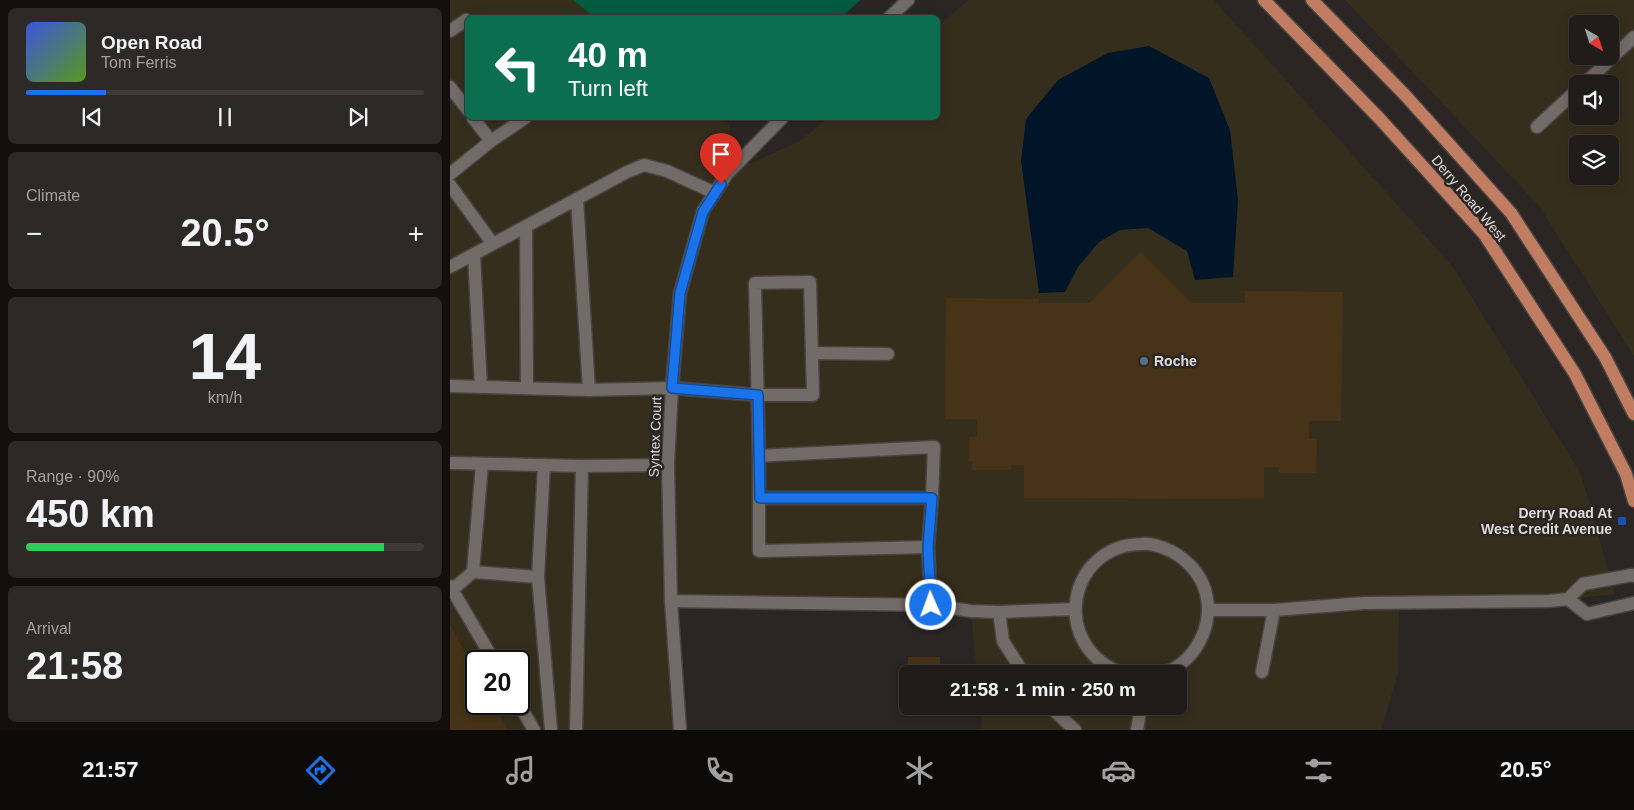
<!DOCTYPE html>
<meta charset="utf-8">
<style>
:root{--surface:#201c1a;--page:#2d2927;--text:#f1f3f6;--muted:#a2a1a2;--line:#3d3a39;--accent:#1a73e8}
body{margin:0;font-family:Helvetica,sans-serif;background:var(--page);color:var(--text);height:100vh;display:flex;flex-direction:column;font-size:19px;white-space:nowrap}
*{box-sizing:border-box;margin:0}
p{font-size:16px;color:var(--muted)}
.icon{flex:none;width:28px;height:28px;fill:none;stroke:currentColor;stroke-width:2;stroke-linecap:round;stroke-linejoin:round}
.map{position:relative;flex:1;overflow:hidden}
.side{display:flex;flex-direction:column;gap:8px;padding:8px;background:#120f0e;width:450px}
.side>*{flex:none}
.guide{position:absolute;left:15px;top:15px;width:475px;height:105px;border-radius:8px;box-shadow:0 2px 12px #0003,0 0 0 1px var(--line);background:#0b6e4f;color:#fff;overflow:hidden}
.needle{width:32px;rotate:141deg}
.tools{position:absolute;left:1119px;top:15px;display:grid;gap:10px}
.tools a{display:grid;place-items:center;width:50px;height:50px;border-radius:8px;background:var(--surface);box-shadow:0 2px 12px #0003,0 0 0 1px var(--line);font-size:25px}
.speed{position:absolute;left:15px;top:650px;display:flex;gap:10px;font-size:25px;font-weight:700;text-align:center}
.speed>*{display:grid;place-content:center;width:65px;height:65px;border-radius:50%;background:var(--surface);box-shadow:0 2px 12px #0003,0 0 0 1px var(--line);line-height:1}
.speed .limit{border:2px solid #111;border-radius:8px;background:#fff;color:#111}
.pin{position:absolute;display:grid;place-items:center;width:42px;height:42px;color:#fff;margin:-51px -21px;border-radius:50% 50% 50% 0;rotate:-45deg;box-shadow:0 0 5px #0007}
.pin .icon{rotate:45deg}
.me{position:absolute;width:55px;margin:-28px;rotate:358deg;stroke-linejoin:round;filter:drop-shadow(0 0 4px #0008)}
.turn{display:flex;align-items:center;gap:18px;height:105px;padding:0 20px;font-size:22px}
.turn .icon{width:65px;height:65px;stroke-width:2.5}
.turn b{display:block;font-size:35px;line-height:42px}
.big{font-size:38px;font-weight:700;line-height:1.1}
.side .widget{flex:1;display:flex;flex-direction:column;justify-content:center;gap:8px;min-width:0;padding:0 18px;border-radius:8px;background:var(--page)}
.side .dial{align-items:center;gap:0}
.dial b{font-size:65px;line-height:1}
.song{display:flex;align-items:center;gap:15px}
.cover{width:60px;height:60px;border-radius:8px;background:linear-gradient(135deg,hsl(230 70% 55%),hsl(90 70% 35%))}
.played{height:5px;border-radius:2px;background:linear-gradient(90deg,var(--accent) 20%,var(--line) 20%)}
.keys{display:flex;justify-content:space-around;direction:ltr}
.heat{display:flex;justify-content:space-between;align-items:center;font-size:28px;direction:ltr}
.charge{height:8px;border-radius:4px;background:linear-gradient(90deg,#34c759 90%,var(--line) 0)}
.trip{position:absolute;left:449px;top:665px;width:288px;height:50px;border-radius:8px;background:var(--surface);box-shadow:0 2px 12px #0003,0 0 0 1px var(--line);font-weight:700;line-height:50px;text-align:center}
.tab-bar{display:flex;height:80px;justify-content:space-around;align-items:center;background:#0d0b0a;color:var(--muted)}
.tab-bar .icon{width:35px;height:35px}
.tab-bar .on{color:var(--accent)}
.tab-bar b{font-size:22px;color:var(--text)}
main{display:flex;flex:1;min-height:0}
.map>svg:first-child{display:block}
</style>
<main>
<section class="side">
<div class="widget">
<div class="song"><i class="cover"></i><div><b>Open Road</b><p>Tom Ferris</p></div></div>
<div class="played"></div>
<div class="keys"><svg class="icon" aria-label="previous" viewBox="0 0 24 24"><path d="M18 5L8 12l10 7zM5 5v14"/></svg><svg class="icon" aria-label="pause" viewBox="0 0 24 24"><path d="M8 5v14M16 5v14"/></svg><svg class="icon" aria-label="next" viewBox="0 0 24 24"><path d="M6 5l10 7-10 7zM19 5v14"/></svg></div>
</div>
<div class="widget"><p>Climate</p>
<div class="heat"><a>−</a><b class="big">20.5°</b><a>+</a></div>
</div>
<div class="widget dial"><b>14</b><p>km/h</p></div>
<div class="widget"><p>Range · 90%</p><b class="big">450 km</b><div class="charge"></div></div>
<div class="widget"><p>Arrival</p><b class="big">21:58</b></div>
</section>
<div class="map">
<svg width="1184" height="730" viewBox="0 0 1184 730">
<rect width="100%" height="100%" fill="#2b2623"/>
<g fill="#362e1d" fill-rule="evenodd">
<path d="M0 0H123L145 17 18 18V118H271L280 124 277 174 350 141 378 118H488V26L519 0H764L1003 267 1131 474 1165 594 1099 601 949 604 948 673 931 730H523L532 729 530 706H728V674H527L521 612 222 601 230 730H0ZM26 661H69V704H26Z"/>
<path d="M895 0H1184V356L1089 206ZM1128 24H1160V56H1128ZM1128 84H1160V116H1128ZM1128 144H1160V176H1128Z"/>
</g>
<path fill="#015b3f" d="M123 0H410L392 17 145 18Z"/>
<path fill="#001528" d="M699 46 759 78 780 130 788 200 783 277 745 280 737 251 698 228 670 230 649 242 628 267 615 292 589 293 571 161 576 119 608 80 658 53Z"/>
<g fill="#473418">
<path d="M691 252 742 303H795V291L893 292 891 421H859V439H867L866 473H829V467H814V499L574 498V465H561V470H522V461H519V437H527V419H495L496 298 589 299V303H640Z"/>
<path d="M0 625 26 673V704H43L58 730H0Z"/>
<path d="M458 657H490V665L510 666V674H460V669H457Z"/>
</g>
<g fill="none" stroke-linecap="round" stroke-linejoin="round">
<g stroke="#494442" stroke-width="15">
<g id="minor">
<path d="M439 18 458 0"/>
<path d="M0 31 16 20 18 22"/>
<path d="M1134 84 1184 37"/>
<path d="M0 87 18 110"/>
<path d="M23 118 41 141"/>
<path d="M1087 127 1128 89"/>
<path d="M0 174 41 141 75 118"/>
<path d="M0 185 43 244"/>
<path d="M127 199 139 390"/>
<path d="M76 227 77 388"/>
<path d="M24 255 31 387"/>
<path d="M0 267 177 172 194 165 217 171 265 193"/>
<path d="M362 353 438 354"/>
<path d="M0 386 139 390 222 388 308 395H363L360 282 305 283 309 456"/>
<path d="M0 463 132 466"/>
<path d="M94 465 88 577 101 730"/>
<path d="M310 498H482"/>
<path d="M478 547 309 551V456L484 447 482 498 478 547 481 605"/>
<path d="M23 572 88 577"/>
<path d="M0 586 44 661"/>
<path d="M2 590 23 572 32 464"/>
<path d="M1118 599 1137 614 1184 603"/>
<path d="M221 601 481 605 521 611 549 612 553 641 574 674"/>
<path d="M758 610H824L914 603 1099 601 1118 599 1133 584 1182 575 1184 576"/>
<path d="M549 612 625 609"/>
<path d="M812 672 824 610"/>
<path d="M674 674C599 648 616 545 692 544 701 543 712 547 721 551 736 559 750 573 755 590 766 625 744 666 709 674"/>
<path d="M69 704 84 730"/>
<path d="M599 706 625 730"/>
<path d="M126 730 132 466 218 465"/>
<path d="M230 730 221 601 218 465 222 388 230 293 253 211 277 174 332 118"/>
<path d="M687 730 691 706"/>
</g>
</g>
<g stroke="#494442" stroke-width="15">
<g id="major">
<path d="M814 0 930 119 1034 234 1125 374 1176 474 1184 501"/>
<path d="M862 0 955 95 1061 213 1155 357 1184 414"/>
</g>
</g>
<use href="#minor" stroke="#726b68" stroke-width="12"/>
<use href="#major" stroke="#c17d61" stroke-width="12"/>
</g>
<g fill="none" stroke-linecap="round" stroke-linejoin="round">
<g stroke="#114b97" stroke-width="12">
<path id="route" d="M271 184 253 212 230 293 222 388 308 395 310 498H482L478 547 481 605"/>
</g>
<use href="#route" stroke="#1a73e8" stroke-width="9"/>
</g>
<circle fill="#5c6f8a" stroke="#2b2623" stroke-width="2" cx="694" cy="361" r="5"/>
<rect fill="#1a4fb4" stroke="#2b2623" stroke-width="2" x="1167" y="516" width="10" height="10" rx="2.5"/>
<g text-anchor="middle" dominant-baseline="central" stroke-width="5" stroke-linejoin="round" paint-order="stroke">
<g font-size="14" fill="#dfdcda" stroke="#2b2623">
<text transform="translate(1019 198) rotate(50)">Derry Road West</text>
<text transform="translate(205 437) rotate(-88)">Syntex Court</text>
</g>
<g font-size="14" font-weight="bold" fill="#dfdcda" stroke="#2b2623" text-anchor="start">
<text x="704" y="361">Roche</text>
<text x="1162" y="513" text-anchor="end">Derry Road At<tspan x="1162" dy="16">West Credit Avenue</tspan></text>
</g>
</g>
</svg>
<div class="tools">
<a><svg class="needle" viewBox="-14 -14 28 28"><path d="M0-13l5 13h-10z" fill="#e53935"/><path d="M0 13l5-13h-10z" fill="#a2a1a2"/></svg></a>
<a><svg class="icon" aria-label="sound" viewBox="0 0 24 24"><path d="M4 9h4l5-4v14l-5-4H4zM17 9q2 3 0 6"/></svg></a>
<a><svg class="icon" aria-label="layers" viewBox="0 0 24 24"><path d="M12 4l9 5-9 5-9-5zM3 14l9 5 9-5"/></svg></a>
</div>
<div class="speed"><div class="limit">20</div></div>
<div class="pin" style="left:271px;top:184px;background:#d93025"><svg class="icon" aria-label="arrive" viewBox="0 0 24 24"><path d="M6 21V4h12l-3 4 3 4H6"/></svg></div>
<svg class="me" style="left:481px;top:605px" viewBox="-20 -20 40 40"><circle r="17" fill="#1a73e8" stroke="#fff" stroke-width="3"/><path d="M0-11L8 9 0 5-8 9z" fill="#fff"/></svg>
<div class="trip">21:58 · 1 min · 250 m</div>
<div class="guide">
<div class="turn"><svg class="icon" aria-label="left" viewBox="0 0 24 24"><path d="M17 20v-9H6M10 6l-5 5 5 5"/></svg><div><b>40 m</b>Turn left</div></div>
</div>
</div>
</main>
<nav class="tab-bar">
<b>21:57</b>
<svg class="icon on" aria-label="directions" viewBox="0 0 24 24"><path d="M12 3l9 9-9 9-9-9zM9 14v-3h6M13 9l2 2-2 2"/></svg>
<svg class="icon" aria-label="music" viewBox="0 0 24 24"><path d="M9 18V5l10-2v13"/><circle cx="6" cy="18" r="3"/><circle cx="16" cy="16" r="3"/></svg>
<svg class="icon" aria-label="phone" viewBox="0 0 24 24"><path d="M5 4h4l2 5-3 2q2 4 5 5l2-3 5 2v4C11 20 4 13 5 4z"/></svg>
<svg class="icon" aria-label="climate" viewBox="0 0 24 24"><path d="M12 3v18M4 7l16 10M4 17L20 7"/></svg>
<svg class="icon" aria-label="car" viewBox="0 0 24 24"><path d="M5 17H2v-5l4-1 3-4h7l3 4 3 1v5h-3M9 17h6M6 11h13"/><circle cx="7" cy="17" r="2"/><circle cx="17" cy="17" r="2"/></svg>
<svg class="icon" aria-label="filters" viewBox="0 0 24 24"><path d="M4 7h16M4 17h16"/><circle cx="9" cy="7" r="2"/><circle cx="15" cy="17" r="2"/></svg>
<b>20.5°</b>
</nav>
